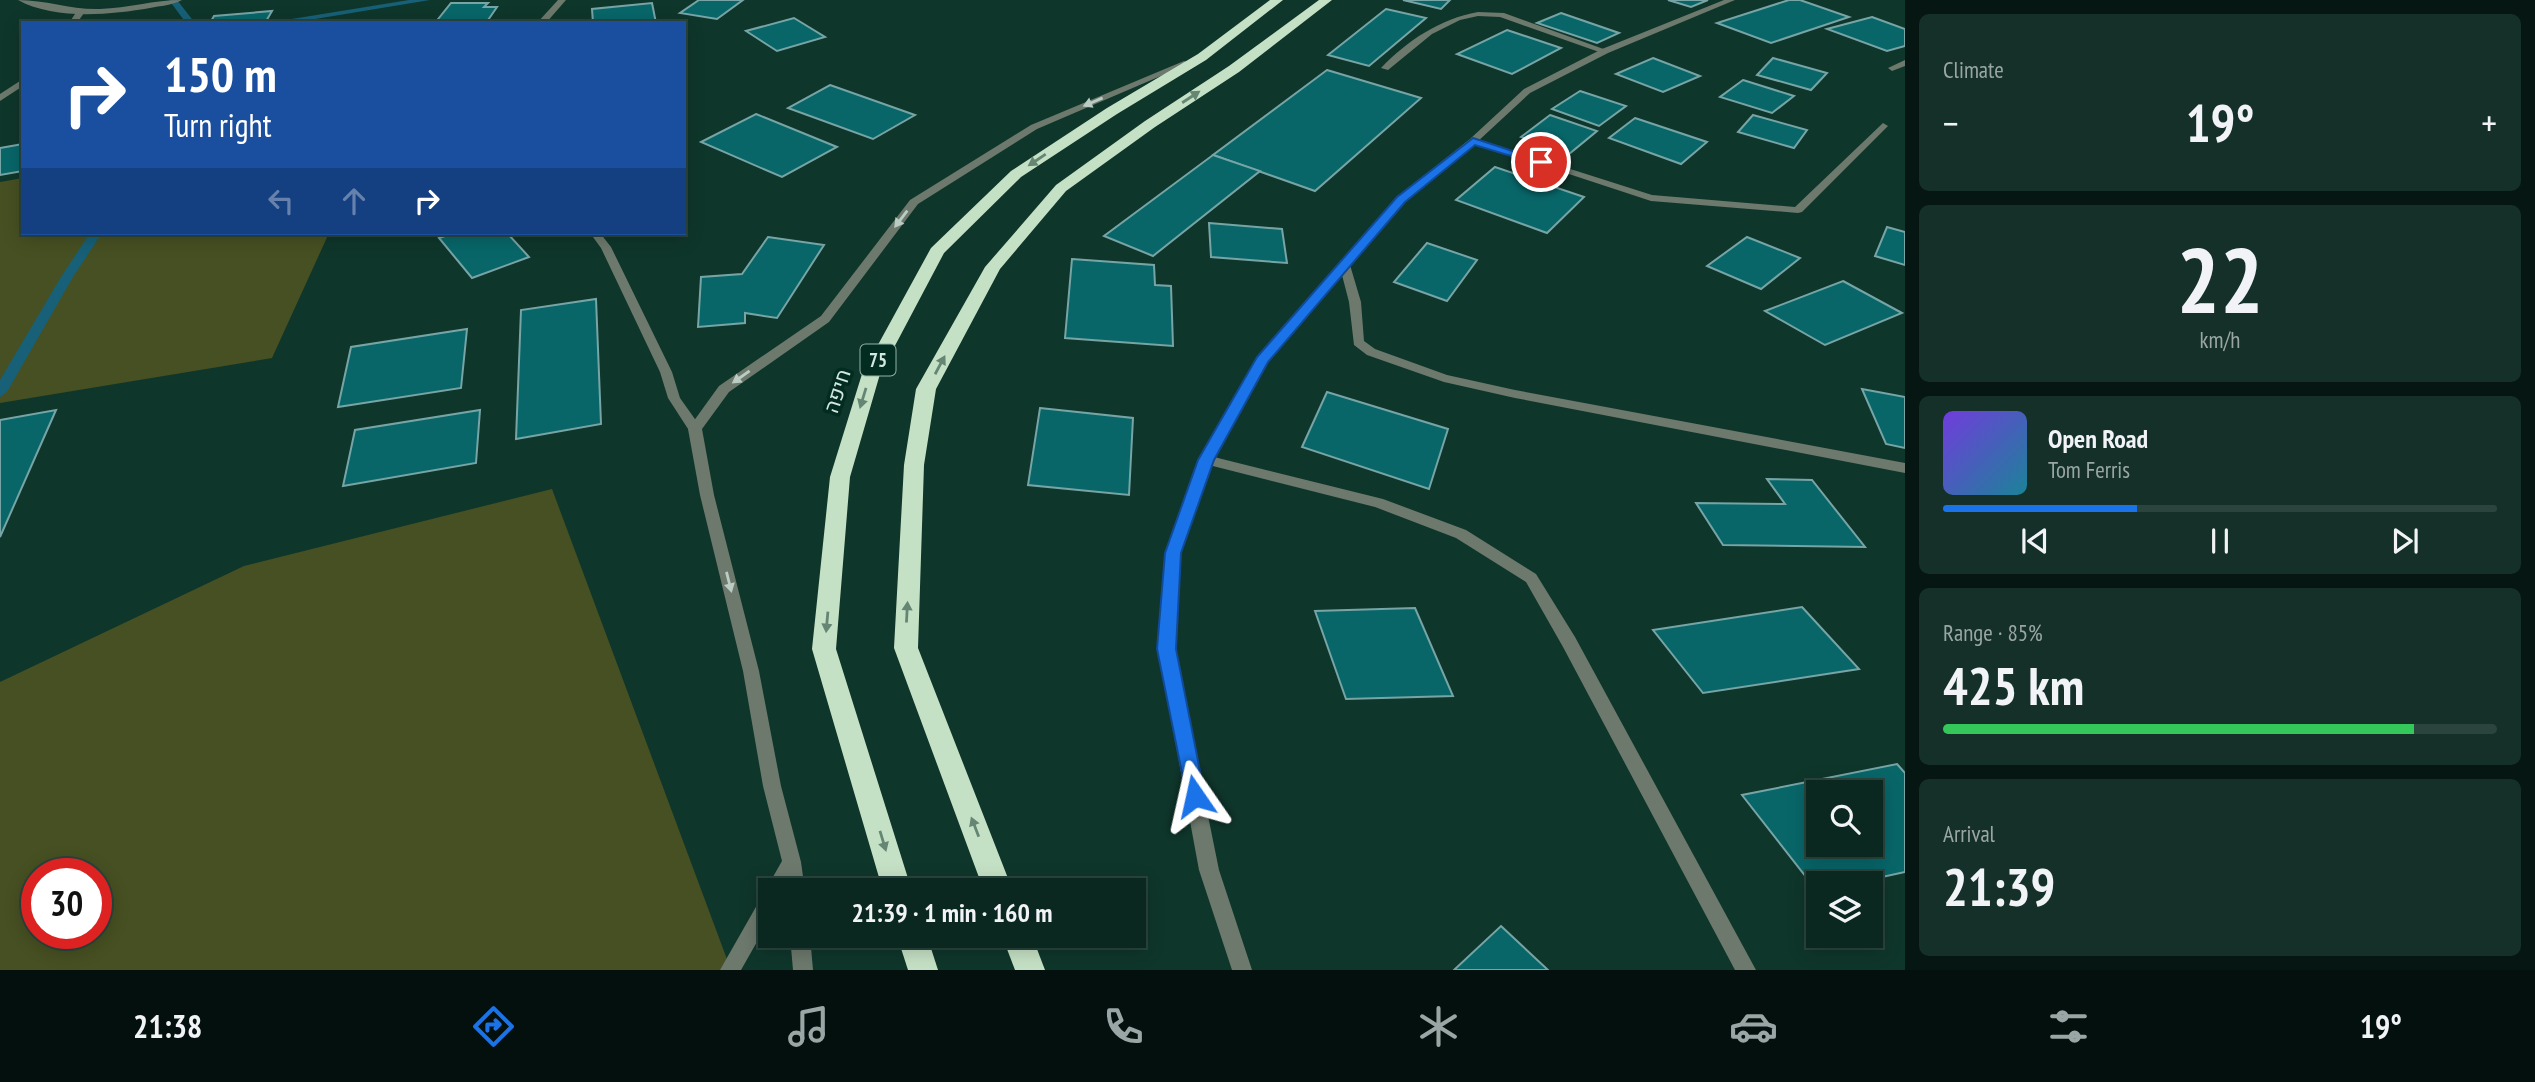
<!DOCTYPE html>
<meta charset="utf-8">
<style>
:root{--surface:#0b2820;--page:#143029;--text:#f1f3f6;--muted:#9aa6a5;--line:#2b443e;--accent:#1a73e8}
body{margin:0;font-family:"PT Sans Narrow",Heebo,sans-serif;background:var(--page);color:var(--text);height:100vh;display:flex;flex-direction:column;font-size:26px;white-space:nowrap}
*{box-sizing:border-box;margin:0}
p{font-size:23px;color:var(--muted)}
.icon{flex:none;width:38px;height:38px;fill:none;stroke:currentColor;stroke-width:2;stroke-linecap:round;stroke-linejoin:round}
.map{position:relative;flex:1;overflow:hidden}
.details{display:flex;flex-direction:column;gap:14px;padding:14px;background:#061612;width:630px}
.details>*{flex:none}
.top-card{position:absolute;left:21px;top:21px;width:665px;height:214px;border-radius:0px;box-shadow:0 4px 18px #0003,0 0 0 2px var(--line);background:#1a4fa0;color:#fff;overflow:hidden}
.buttons{position:absolute;left:1806px;top:780px;display:grid;gap:14px}
.buttons a{display:grid;place-items:center;width:77px;height:77px;border-radius:0px;background:var(--surface);box-shadow:0 4px 18px #0003,0 0 0 2px var(--line);font-size:35px}
.speed{position:absolute;left:21px;top:858px;display:flex;gap:14px;font-size:35px;font-weight:700;text-align:center}
.speed>*{display:grid;place-content:center;width:91px;height:91px;border-radius:50%;background:var(--surface);box-shadow:0 4px 18px #0003,0 0 0 2px var(--line);line-height:1}
.speed .limit{border:10px solid #d22;background:#fff;color:#111}
.pin{position:absolute;display:grid;place-items:center;width:60px;height:60px;color:#fff;margin:-30px;border:4px solid #fff;border-radius:50%;box-shadow:0 2px 7px #0007}
.me{position:absolute;width:77px;margin:-38px;rotate:349deg;stroke-linejoin:round;filter:drop-shadow(0 0 5px #0008)}
.turn{display:flex;align-items:center;gap:24px;height:147px;padding:0 28px;font-size:32px}
.turn .icon{width:91px;height:91px;stroke-width:2.5}
.turn b{display:block;font-size:49px;line-height:60px}
.lanes{display:flex;align-items:center;height:66px;padding:0 28px;background:#0003;justify-content:center;gap:35px;direction:ltr}
.lanes .off{opacity:.35}
.big{font-size:52px;font-weight:700;line-height:1.1}
.details .widget{flex:1;display:flex;flex-direction:column;justify-content:center;gap:10px;min-width:0;padding:0 24px;border-radius:10px;background:var(--page)}
.details .dial{align-items:center;gap:0}
.dial b{font-size:91px;line-height:1}
.song{display:flex;align-items:center;gap:21px}
.cover{width:84px;height:84px;border-radius:10px;background:linear-gradient(135deg,hsl(260 70% 55%),hsl(190 70% 35%))}
.played{height:7px;border-radius:4px;background:linear-gradient(90deg,var(--accent) 35%,var(--line) 35%)}
.keys{display:flex;justify-content:space-around;direction:ltr}
.heat{display:flex;justify-content:space-between;align-items:center;font-size:38px;direction:ltr}
.charge{height:10px;border-radius:5px;background:linear-gradient(90deg,#34c759 85%,var(--line) 0)}
.trip{position:absolute;left:758px;top:878px;width:388px;height:70px;border-radius:0px;background:var(--surface);box-shadow:0 4px 18px #0003,0 0 0 2px var(--line);font-weight:700;line-height:70px;text-align:center}
.menu{display:flex;height:112px;justify-content:space-around;align-items:center;background:#04100d;color:var(--muted)}
.menu .icon{width:49px;height:49px}
.menu .selected{color:var(--accent)}
.menu b{font-size:32px;color:var(--text)}
main{display:flex;flex:1;min-height:0}
.map>svg:first-child{display:block}
</style>
<main>
<div class="map">
<svg width="1905" height="970" viewBox="0 0 1905 970">
<rect width="100%" height="100%" fill="#0f362b"/>
<g fill="#475022" fill-rule="evenodd">
<path d="M23 178V233H329L272 358 0 403V182Z"/>
<path d="M552 489 731 970H0V682L244 566ZM37 873H96V933H37Z"/>
</g>
<g fill="none" stroke-linecap="round" stroke-linejoin="round">
<g fill="#176077" fill-rule="evenodd">
<path d="M169 0H177L195 23H186Z"/>
<path d="M409 0H430L291 23H267Z"/>
<path d="M90 233H102L73 277 7 392 0 397V380L61 277Z"/>
</g>
</g>
<g fill="#086669" stroke="#77a4a5" stroke-width="2" fill-rule="evenodd">
<path d="M699 0H743L717 19 680 13Z"/>
<path d="M1403 0H1450L1441 9Z"/>
<path d="M1668 0H1708L1691 7Z"/>
<path d="M1789 0H1800L1849 17 1771 43 1717 23Z"/>
<path d="M451 3H488L484 7H497L486 23H435Z"/>
<path d="M652 3 656 23H593L592 9Z"/>
<path d="M1386 9 1426 18 1369 66 1328 55Z"/>
<path d="M272 11 265 23H210L214 16Z"/>
<path d="M1561 13 1619 33 1597 43 1537 23Z"/>
<path d="M1872 17 1905 29V46L1887 51 1827 29Z"/>
<path d="M794 18 825 37 777 51 746 31Z"/>
<path d="M1507 30 1561 48 1512 74 1457 54Z"/>
<path d="M1653 58 1700 76 1663 92 1616 74Z"/>
<path d="M1773 58 1827 73 1811 90 1757 75Z"/>
<path d="M1327 70 1421 98 1315 191 1213 155Z"/>
<path d="M1743 80 1794 96 1772 113 1720 97Z"/>
<path d="M830 85 915 115 873 139 788 108Z"/>
<path d="M1580 91 1626 106 1599 126 1552 109Z"/>
<path d="M756 114 837 147 782 177 701 142Z"/>
<path d="M1550 115 1597 131 1569 154 1521 137Z"/>
<path d="M1753 115 1807 130 1794 148 1738 132Z"/>
<path d="M1635 118 1707 142 1681 164 1609 138Z"/>
<path d="M23 144V171L0 175V148Z"/>
<path d="M1213 155 1260 171 1153 256 1104 236Z"/>
<path d="M1495 167 1584 197 1547 233 1456 200Z"/>
<path d="M1209 223 1282 229 1287 263 1211 257Z"/>
<path d="M1887 227 1905 232V265L1875 256Z"/>
<path d="M454 233H507L529 257 472 278 439 238Z"/>
<path d="M768 237 824 245 777 318 745 313V323L698 327 701 277 742 274Z"/>
<path d="M1747 237 1800 258 1761 289 1707 266Z"/>
<path d="M1427 243 1477 260 1447 301 1394 282Z"/>
<path d="M1072 259 1154 265 1155 285 1171 286 1173 346 1065 338Z"/>
<path d="M1843 281 1902 313 1825 345 1765 311Z"/>
<path d="M596 299 601 424 516 439 521 310Z"/>
<path d="M467 329 461 388 338 407 351 347Z"/>
<path d="M1862 389 1905 397V448L1886 444Z"/>
<path d="M1327 392 1448 429 1429 489 1302 447Z"/>
<path d="M1040 408 1133 418 1129 495 1028 485Z"/>
<path d="M56 410 0 537V420Z"/>
<path d="M480 410 476 463 343 486 355 430Z"/>
<path d="M1767 479 1812 480 1865 547 1723 545 1696 503 1785 504Z"/>
<path d="M1802 607 1859 669 1703 693 1653 630Z"/>
<path d="M1415 608 1453 696 1346 699 1315 611Z"/>
<path d="M1897 764 1905 773V872L1850 884H1818L1817 891 1742 795ZM1818 793H1871V845H1818Z"/>
<path d="M1501 926 1548 970H1454Z"/>
</g>
<g fill="none" stroke-linecap="round" stroke-linejoin="round">
<g fill="#6d796d" fill-rule="evenodd">
<path d="M77 11 84 13 77 23H69Z"/>
<path d="M1478 12 1504 13 1609 51 1602 53 1500 17 1478 16 1460 20 1432 34 1388 70 1381 68C1408 40 1440 19 1478 12Z"/>
<path d="M1905 60V66L1892 71 1888 68Z"/>
<path d="M1184 61 1191 63 1037 129 918 204 829 322 729 392 702 429 714 495 759 671 781 786 801 862 805 891H770V919L741 970H720L782 861 763 786 743 671 700 495 688 429 719 386 821 316 910 200 1031 125Z"/>
<path d="M23 79V86L0 101V94Z"/>
<path d="M1883 123 1888 126 1802 212 1798 213 1651 201 1468 141 1476 139 1652 195 1795 207Z"/>
<path d="M1206 455 1383 499 1466 530 1536 574 1575 637 1756 970H1735L1563 647 1526 582 1456 538 1375 507 1201 463 1199 460 1201 457Z"/>
<path d="M790 936H810L813 970H793Z"/>
</g>
<g fill="#6d796d" fill-rule="evenodd">
<path d="M18 0C46 0 72 10 100 9 128 8 154 0 182 0 173 5 160 6 150 8 110 15 54 20 18 0Z"/>
<path d="M558 0H566L546 23H537Z"/>
<path d="M1724 0H1735L1608 53 1530 93 1476 143 1405 201 1350 265 1361 302 1364 341 1375 349 1447 375 1515 390 1905 463V473L1515 398 1444 382 1367 355 1354 345 1349 302 1342 275 1267 362 1213 460 1180 553 1174 648 1219 870 1252 970H1232L1199 870 1158 648 1166 553 1199 460 1258 357 1397 197 1470 139 1524 89 1602 49Z"/>
<path d="M590 233H600L611 247 672 372 680 398 702 429 700 432H690L668 398 660 372 601 248Z"/>
</g>
<g fill="#c5e1c5" fill-rule="evenodd">
<path d="M1270 0H1283L1206 60 1117 114 1021 177 944 253 880 374 850 477 836 649 912 891H883L812 649 830 477 862 374 931 248 1011 171 1107 108 1198 54Z"/>
<path d="M1319 0H1332L1239 72 1155 127 1066 191 1000 269 936 389 924 465 918 648 1013 891H984L894 648 904 465 916 389 985 267 1056 185 1145 121 1229 66Z"/>
<path d="M897 936H927L938 970H908Z"/>
<path d="M1002 936H1032L1045 970H1015Z"/>
</g>
</g>
<defs><path id="oneway-solid" d="M-6-.8H1V-3.2L6.5 0L1 3.2V.8H-6Z" transform="scale(1.75)"/></defs>
<g fill="#648673">
<use href="#oneway-solid" transform="translate(1191 97) rotate(-33)"/>
<use href="#oneway-solid" transform="translate(1037 160) rotate(146)"/>
<use href="#oneway-solid" transform="translate(940 365) rotate(-62)"/>
<use href="#oneway-solid" transform="translate(863 398) rotate(107)"/>
<use href="#oneway-solid" transform="translate(907 612) rotate(-87)"/>
<use href="#oneway-solid" transform="translate(827 622) rotate(95)"/>
<use href="#oneway-solid" transform="translate(975 827) rotate(-111)"/>
<use href="#oneway-solid" transform="translate(883 841) rotate(73)"/>
</g>
<g fill="#baccc3">
<use href="#oneway-solid" transform="translate(1093 102) rotate(157)"/>
<use href="#oneway-solid" transform="translate(901 219) rotate(127)"/>
<use href="#oneway-solid" transform="translate(741 377) rotate(145)"/>
<use href="#oneway-solid" transform="translate(729 582) rotate(76)"/>
</g>
<path fill="#1a73e8" stroke="#114b97" stroke-width="2" d="M1473 138 1546 162 1541 165 1475 145 1405 202 1268 362 1214 460 1181 553 1176 649 1205 796 1202 803 1195 806 1188 803 1157 649 1165 553 1198 460 1257 357 1397 197Z"/>
<g text-anchor="middle" dominant-baseline="central" stroke-width="7" stroke-linejoin="round" paint-order="stroke">
<rect fill="#032c21" stroke="#95b0a7" stroke-width="2" x="860.5" y="344.5" width="35" height="31" rx="5"/>
<g font-size="19" font-weight="bold" fill="#d3e8e0">
<text x="878" y="360">75</text>
</g>
<g font-size="21" fill="#d3e8e0" stroke="#032c21">
<text transform="translate(837 391) rotate(-72)">חיפה</text>
</g>
</g>
</svg>
<div class="buttons">
<a><svg class="icon" aria-label="search" viewBox="0 0 24 24"><circle cx="10" cy="10" r="6"/><path d="M15 15l6 6"/></svg></a>
<a><svg class="icon" aria-label="layers" viewBox="0 0 24 24"><path d="M12 4l9 5-9 5-9-5zM3 14l9 5 9-5"/></svg></a>
</div>
<div class="speed"><div class="limit">30</div></div>
<div class="pin" style="left:1541px;top:162px;background:#d93025"><svg class="icon" aria-label="arrive" viewBox="0 0 24 24"><path d="M6 21V4h12l-3 4 3 4H6"/></svg></div>
<svg class="me" style="left:1195px;top:796px" viewBox="-20 -20 40 40"><path d="M0-17L14 15 0 8-14 15z" fill="#1a73e8" stroke="#fff" stroke-width="4"/></svg>
<div class="trip">21:39 · 1 min · 160 m</div>
<div class="top-card">
<div class="turn"><svg class="icon" aria-label="right" viewBox="0 0 24 24"><path d="M7 20v-9h11M14 6l5 5-5 5"/></svg><div><b>150 m</b>Turn right</div></div>
<div class="lanes"><svg class="icon off" aria-label="left" viewBox="0 0 24 24"><path d="M17 20v-9H6M10 6l-5 5 5 5"/></svg><svg class="icon off" aria-label="ahead" viewBox="0 0 24 24"><path d="M12 20V5M6 11l6-6 6 6"/></svg><svg class="icon" aria-label="right" viewBox="0 0 24 24"><path d="M7 20v-9h11M14 6l5 5-5 5"/></svg></div>
</div>
</div>
<section class="details">
<div class="widget"><p>Climate</p>
<div class="heat"><a>−</a><b class="big">19°</b><a>+</a></div>
</div>
<div class="widget dial"><b>22</b><p>km/h</p></div>
<div class="widget">
<div class="song"><i class="cover"></i><div><b>Open Road</b><p>Tom Ferris</p></div></div>
<div class="played"></div>
<div class="keys"><svg class="icon" aria-label="previous" viewBox="0 0 24 24"><path d="M18 5L8 12l10 7zM5 5v14"/></svg><svg class="icon" aria-label="pause" viewBox="0 0 24 24"><path d="M8 5v14M16 5v14"/></svg><svg class="icon" aria-label="next" viewBox="0 0 24 24"><path d="M6 5l10 7-10 7zM19 5v14"/></svg></div>
</div>
<div class="widget"><p>Range · 85%</p><b class="big">425 km</b><div class="charge"></div></div>
<div class="widget"><p>Arrival</p><b class="big">21:39</b></div>
</section>
</main>
<nav class="menu">
<b>21:38</b>
<svg class="icon selected" aria-label="directions" viewBox="0 0 24 24"><path d="M12 3l9 9-9 9-9-9zM9 14v-3h6M13 9l2 2-2 2"/></svg>
<svg class="icon" aria-label="music" viewBox="0 0 24 24"><path d="M9 18V5l10-2v13"/><circle cx="6" cy="18" r="3"/><circle cx="16" cy="16" r="3"/></svg>
<svg class="icon" aria-label="phone" viewBox="0 0 24 24"><path d="M5 4h4l2 5-3 2q2 4 5 5l2-3 5 2v4C11 20 4 13 5 4z"/></svg>
<svg class="icon" aria-label="climate" viewBox="0 0 24 24"><path d="M12 3v18M4 7l16 10M4 17L20 7"/></svg>
<svg class="icon" aria-label="car" viewBox="0 0 24 24"><path d="M5 17H2v-5l4-1 3-4h7l3 4 3 1v5h-3M9 17h6M6 11h13"/><circle cx="7" cy="17" r="2"/><circle cx="17" cy="17" r="2"/></svg>
<svg class="icon" aria-label="filters" viewBox="0 0 24 24"><path d="M4 7h16M4 17h16"/><circle cx="9" cy="7" r="2"/><circle cx="15" cy="17" r="2"/></svg>
<b>19°</b>
</nav>
